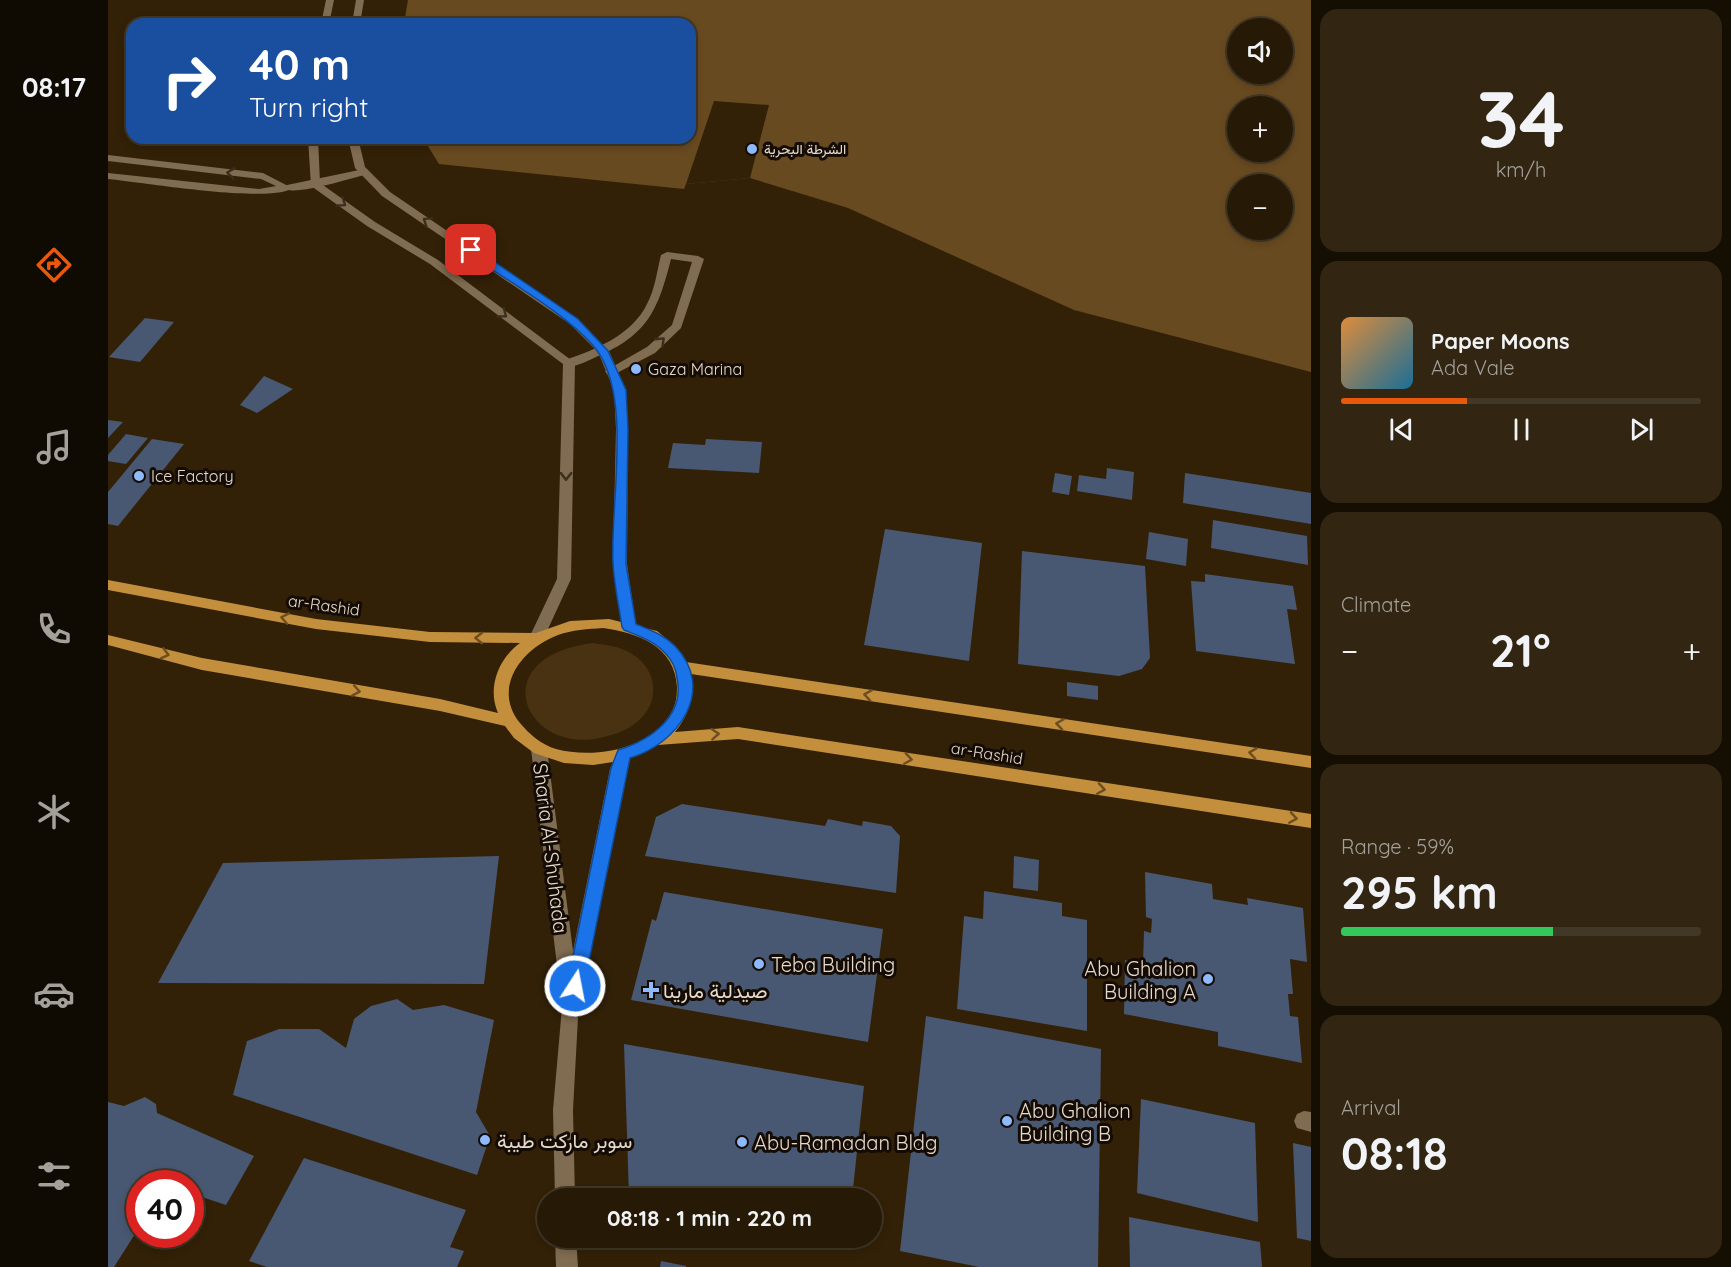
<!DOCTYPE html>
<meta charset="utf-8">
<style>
:root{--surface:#261905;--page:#322613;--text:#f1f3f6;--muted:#a4a09a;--line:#423827;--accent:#ea580c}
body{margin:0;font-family:Quicksand,Vazirmatn,sans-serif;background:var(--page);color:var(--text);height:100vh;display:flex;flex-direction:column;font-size:22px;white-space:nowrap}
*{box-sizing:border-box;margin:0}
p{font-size:20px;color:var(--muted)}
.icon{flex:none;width:33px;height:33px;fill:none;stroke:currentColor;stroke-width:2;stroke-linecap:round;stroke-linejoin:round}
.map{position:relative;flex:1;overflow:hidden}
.details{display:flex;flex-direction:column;gap:9px;padding:9px;background:#150e03;width:420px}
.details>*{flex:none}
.banner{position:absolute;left:18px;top:18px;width:570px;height:126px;border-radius:18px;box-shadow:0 3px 9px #0003,0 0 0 2px var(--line);background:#1a4fa0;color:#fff;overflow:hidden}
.tools{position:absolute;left:1119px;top:18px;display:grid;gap:12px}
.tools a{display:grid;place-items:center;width:66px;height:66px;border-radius:50%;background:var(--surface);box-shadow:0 3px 9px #0003,0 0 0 2px var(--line);font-size:30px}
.speed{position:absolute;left:18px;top:1170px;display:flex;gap:12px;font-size:30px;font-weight:700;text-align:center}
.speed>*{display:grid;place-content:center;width:78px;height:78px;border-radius:50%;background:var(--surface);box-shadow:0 3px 9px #0003,0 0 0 2px var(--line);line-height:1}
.speed .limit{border:9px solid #d22;background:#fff;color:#111}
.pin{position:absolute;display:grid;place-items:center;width:51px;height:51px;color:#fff;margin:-26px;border-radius:12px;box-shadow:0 3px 9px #0006}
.me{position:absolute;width:66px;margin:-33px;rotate:11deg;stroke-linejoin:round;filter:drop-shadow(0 0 4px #0008)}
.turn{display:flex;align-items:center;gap:21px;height:126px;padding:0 24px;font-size:27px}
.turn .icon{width:78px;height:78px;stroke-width:2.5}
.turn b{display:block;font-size:42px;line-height:51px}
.big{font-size:45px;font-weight:700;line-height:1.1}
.details .tile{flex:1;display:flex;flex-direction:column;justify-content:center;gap:9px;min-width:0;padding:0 21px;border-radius:18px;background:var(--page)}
.details .dial{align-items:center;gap:0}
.dial b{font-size:78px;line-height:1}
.song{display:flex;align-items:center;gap:18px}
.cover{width:72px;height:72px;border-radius:9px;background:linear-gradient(135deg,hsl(30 70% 55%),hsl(200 70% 35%))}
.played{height:6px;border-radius:3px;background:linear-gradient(90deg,var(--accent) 35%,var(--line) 35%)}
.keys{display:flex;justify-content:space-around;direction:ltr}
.heat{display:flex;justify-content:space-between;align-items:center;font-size:33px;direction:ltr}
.charge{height:9px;border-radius:4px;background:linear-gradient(90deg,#34c759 59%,var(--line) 0)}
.trip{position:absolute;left:429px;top:1188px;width:345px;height:60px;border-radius:30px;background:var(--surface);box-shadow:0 3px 9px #0003,0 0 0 2px var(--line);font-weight:700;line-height:60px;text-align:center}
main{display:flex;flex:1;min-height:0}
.dock{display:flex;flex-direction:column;width:108px;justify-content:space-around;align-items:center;background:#0f0a02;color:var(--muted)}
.dock .icon{width:42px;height:42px}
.dock .selected{color:var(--accent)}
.dock b{font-size:27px;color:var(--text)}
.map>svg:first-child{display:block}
</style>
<main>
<nav class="dock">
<b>08:17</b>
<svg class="icon selected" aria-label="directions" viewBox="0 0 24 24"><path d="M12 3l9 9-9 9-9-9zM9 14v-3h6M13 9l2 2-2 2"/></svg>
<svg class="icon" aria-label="music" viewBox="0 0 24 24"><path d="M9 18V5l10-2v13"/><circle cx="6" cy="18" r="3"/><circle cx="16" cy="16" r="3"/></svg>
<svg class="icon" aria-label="phone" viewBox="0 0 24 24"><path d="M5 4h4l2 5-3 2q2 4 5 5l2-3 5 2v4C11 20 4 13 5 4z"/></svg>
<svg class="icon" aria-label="climate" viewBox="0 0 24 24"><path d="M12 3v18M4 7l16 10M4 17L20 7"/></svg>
<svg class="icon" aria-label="car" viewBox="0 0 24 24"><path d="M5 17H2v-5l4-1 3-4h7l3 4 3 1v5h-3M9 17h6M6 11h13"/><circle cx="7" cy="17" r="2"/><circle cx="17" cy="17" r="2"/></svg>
<svg class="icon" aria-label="filters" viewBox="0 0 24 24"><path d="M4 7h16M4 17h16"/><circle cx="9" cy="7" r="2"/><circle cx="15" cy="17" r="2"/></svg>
</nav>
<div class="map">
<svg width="1203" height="1267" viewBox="0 0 1203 1267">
<rect width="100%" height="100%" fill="#322107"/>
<path fill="#483212" d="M485 643C498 645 512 646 524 654 550 670 553 702 529 722 520 730 508 734 496 737 417 758 373 657 485 643Z"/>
<path fill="#684a20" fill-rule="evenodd" d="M300 0H1203V372L966 310 740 208 642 178 578 184 576 189 331 164 315 138H582V24H296ZM1130 28H1174V74H1130ZM1130 106H1174V152H1130ZM1130 184H1174V230H1130Z"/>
<path fill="#322107" d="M606 101 661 105 642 178 578 184Z"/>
<g fill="#485872">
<path d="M37 318 66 322 32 362 1 357Z"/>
<path d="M156 376 185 389 149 413 132 405Z"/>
<path d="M0 420 15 422 0 438Z"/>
<path d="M18 434 40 438 18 464 0 461V455Z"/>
<path d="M44 439 76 444 10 526 0 524V492Z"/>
<path d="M598 439 654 442 651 473 560 468 565 443 597 445Z"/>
<path d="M999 468 1026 472 1024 500 969 491 971 475 998 479Z"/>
<path d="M947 473 964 476 961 495 944 492Z"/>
<path d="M1077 473 1203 493V524L1075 503Z"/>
<path d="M1105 520 1199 536 1200 565 1103 548Z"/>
<path d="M777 529 874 543 861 661 756 645Z"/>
<path d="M1041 532 1080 539 1078 566 1038 559Z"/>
<path d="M914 551 1037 566 1042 658 1034 669 1011 676 910 664Z"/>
<path d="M1097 574 1185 586 1189 610 1179 609 1187 664 1088 651 1083 581 1097 582Z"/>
<path d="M959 682 990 686V700L959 696Z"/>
<path d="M574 804 717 826 720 819 754 826 755 821 783 826 792 836 788 893 537 856 548 817Z"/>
<path d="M391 856 376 984 50 983 115 863Z"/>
<path d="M906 856 931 860 930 891 905 888Z"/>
<path d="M1037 872 1104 884 1105 899 1140 905 1139 898 1195 908 1199 962 1182 959 1185 994H1180L1182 1016 1190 1017 1194 1063 1110 1046V1032L1016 1014 1017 960 1035 964 1036 931 1043 933 1044 919 1038 917Z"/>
<path d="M876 891 954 903V916L979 920V1031L849 1009 856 916 875 919Z"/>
<path d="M556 892 775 929 760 1042 523 1000 544 919 548 921Z"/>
<path d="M289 999 305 1010 336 1005 386 1020 368 1112 382 1136 369 1175 125 1095 139 1041 171 1029H211L238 1048 246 1019 263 1006Z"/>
<path d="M818 1016 993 1049 990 1267H871L792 1251Z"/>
<path d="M516 1044 756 1086 744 1198 521 1197Z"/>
<path d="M37 1097 48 1104 49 1113 146 1156 118 1205 82 1193V1184H32V1226L6 1267H0V1102L16 1106Z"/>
<path d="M1033 1099 1147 1123 1150 1222 1029 1193Z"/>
<path d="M1185 1143 1203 1147V1241L1189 1238Z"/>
<path d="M196 1158 358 1210 342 1247 356 1251 349 1267H159L141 1261Z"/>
<path d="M1021 1217 1152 1242 1154 1267H1022Z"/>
<path d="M553 1261 578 1266V1267H552Z"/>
</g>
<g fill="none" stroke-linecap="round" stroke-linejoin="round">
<g fill="#806c51" fill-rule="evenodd">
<path d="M256 169 260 170V174C243 178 186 197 174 188L179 185Z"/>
<path d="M559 252 590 256 596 259 573 328 547 353 507 374H499L497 371 539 347 564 325 584 262 563 259C550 310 540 335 488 357 479 361 467 368 457 366V360C487 350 524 335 539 304 547 289 549 271 553 255Z"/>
<path d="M1196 1111 1203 1112V1132L1189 1128 1186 1121 1189 1114Z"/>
</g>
<g fill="#806c51" fill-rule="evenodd">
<path d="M218 0H226L221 24H213Z"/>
<path d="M248 0H256L252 24H244Z"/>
<path d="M200 138H210L212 183 267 222 330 260 467 363 463 579 434 642H424L421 638 449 579 455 364 322 264 259 226 203 186Z"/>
<path d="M240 138H250L257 167 282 192 470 320 501 351 518 390 520 429 519 564 528 627 526 631 521 632 514 627 505 564 508 429 506 390 490 352 462 324 274 196 247 168Z"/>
<path d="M0 155 155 173 184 188C164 204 32 182 0 179V173L151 189 168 186 153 179 0 161Z"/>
</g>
<g fill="#806c51" fill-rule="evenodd">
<path d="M431 743 437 745 439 749 465 951 502 769 510 750 516 748 522 750 524 754 518 769 475 993 471 999 465 1110 467 1198H447L445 1110 454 1007 423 749 425 745Z"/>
<path d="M447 1238H468L470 1267H448Z"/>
</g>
<path fill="#c48f3d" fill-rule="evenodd" d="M0 580 208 619 322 632 428 633 462 621 501 619 549 631 565 644 578 662 1203 756V768L583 674C587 697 581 714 567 732L630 727 1203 814V828L630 739 550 745 530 755 505 762 485 765 456 763 426 753 406 738 397 726 332 711 94 670 0 645V635L94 658 332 699 390 713C379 688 390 659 412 643L322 642 208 629 0 590ZM495 628C530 633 567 646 569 687 569 696 568 705 563 713 543 750 485 759 448 749 434 745 421 734 412 723 383 687 415 648 450 635 464 630 480 629 495 628Z"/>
</g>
<defs><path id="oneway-chevron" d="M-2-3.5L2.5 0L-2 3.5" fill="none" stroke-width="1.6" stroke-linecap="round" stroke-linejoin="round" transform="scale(1.5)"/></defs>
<g stroke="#3a2e1f">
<use href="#oneway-chevron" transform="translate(123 173) rotate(-173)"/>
<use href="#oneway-chevron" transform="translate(234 203) rotate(35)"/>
<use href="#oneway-chevron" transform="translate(319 221) rotate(-146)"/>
<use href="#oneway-chevron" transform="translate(395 314) rotate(37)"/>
<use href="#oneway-chevron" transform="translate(553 341) rotate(-44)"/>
<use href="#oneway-chevron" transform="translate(458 476) rotate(91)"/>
</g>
<g stroke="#6c4e20">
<use href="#oneway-chevron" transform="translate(177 618) rotate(-169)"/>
<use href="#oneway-chevron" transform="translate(371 638) rotate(-179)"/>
<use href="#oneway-chevron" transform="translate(57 654) rotate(14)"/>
<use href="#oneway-chevron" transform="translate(248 691) rotate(10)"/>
<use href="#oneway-chevron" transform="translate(760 695) rotate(-171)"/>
<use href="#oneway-chevron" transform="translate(952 724) rotate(-171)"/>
<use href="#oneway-chevron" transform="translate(607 734) rotate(-4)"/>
<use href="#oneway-chevron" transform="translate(1145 753) rotate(-171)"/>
<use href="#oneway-chevron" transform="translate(800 759) rotate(9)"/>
<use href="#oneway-chevron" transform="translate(993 789) rotate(9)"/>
<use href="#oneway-chevron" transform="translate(1185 818) rotate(9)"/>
</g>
<path fill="#1a73e8" stroke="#114b97" stroke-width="1.5" d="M359 248H366L470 319 500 351 518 390 520 429 518 564 528 624C542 630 556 635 567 646 609 690 570 744 522 758L476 986 473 991 467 993 461 991 459 986 503 768 510 750C543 740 577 716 569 678 568 668 564 660 557 653 546 641 531 636 516 630L514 627C511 606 506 584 505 563 502 504 524 401 490 352 466 318 395 278 359 253Z"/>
<g fill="#8eb9fd" stroke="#140c04" stroke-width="2">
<circle cx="644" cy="149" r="6"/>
<circle cx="528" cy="369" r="6"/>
<circle cx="31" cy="476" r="6"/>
<circle cx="651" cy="964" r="6"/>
<circle cx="1100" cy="979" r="6"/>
<path d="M540 981h6v6h6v6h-6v6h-6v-6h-6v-6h6z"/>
<circle cx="899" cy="1121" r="6"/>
<circle cx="377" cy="1140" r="6"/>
<circle cx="634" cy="1142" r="6"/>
</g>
<g text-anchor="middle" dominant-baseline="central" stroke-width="6" stroke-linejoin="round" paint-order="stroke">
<g font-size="14" fill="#e6dacc" stroke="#140c04" text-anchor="start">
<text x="656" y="149">الشرطة البحرية</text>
</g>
<g font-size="16" fill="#e6dacc" stroke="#140c04" text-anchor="start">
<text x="540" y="369">Gaza Marina</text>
<text x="43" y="476">Ice Factory</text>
</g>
<g font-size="16" fill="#e6dacc" stroke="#140c04">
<text transform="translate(216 605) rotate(8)">ar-Rashid</text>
<text transform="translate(879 753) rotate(9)">ar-Rashid</text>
</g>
<g font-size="20" fill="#e6dacc" stroke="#140c04">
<text transform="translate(443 848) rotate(83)">Sharia Al-Shuhada</text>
</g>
<g font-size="20" fill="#e6dacc" stroke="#140c04" text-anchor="start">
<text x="663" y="964">Teba Building</text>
<text x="1088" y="968" text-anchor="end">Abu Ghalion<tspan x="1088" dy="23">Building A</tspan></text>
<text x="555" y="990">صيدلية مارينا</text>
<text x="911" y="1110">Abu Ghalion<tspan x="911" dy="23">Building B</tspan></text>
<text x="389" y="1140">سوبر ماركت طيبة</text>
<text x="646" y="1142">Abu-Ramadan Bldg</text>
</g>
</g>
</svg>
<div class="tools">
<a><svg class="icon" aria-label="sound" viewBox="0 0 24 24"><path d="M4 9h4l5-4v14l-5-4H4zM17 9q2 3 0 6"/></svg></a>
<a>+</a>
<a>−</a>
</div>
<div class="speed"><div class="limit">40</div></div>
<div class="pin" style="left:363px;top:250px;background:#d93025"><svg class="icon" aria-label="arrive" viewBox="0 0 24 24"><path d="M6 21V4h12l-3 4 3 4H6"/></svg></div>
<svg class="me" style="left:467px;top:986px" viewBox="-20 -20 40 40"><circle r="17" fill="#1a73e8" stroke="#fff" stroke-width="3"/><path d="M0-11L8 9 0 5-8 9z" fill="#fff"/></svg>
<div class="trip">08:18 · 1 min · 220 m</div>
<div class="banner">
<div class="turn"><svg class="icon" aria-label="right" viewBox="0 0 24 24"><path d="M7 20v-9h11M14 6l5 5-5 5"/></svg><div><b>40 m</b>Turn right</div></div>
</div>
</div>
<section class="details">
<div class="tile dial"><b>34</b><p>km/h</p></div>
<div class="tile">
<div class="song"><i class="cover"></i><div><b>Paper Moons</b><p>Ada Vale</p></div></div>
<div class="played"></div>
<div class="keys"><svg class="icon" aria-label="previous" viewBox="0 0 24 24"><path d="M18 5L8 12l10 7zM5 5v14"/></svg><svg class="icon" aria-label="pause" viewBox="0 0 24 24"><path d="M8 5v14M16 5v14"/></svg><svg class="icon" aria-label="next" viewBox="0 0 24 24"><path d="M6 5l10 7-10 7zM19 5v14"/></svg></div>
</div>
<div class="tile"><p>Climate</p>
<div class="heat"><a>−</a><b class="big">21°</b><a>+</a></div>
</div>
<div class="tile"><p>Range · 59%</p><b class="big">295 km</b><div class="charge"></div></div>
<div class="tile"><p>Arrival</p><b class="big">08:18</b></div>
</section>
</main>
